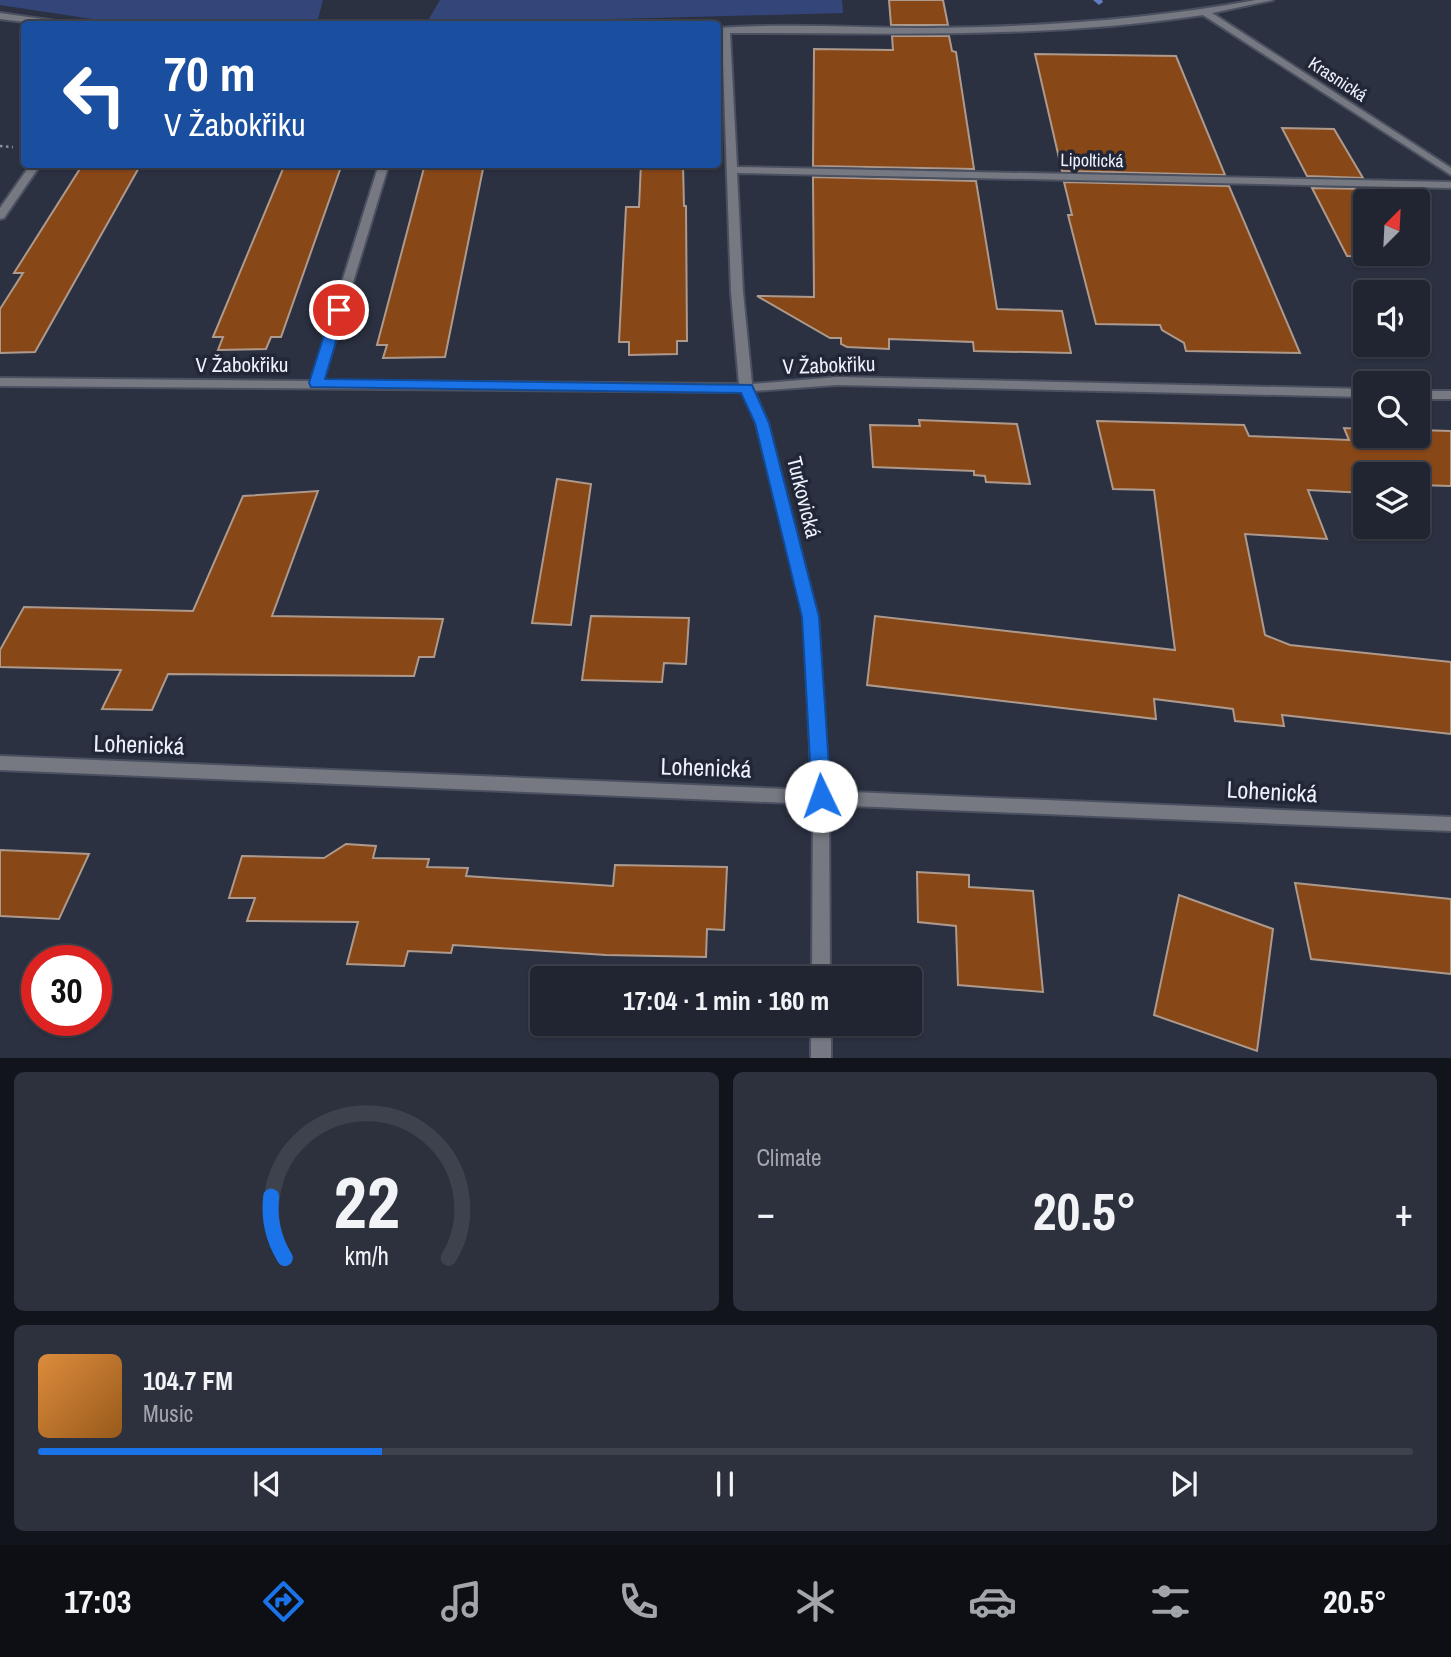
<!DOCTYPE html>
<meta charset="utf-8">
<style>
:root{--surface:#202531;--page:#2d313d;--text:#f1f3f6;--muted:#a2a5ab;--line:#3d424d;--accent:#1a73e8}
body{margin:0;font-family:"Archivo Narrow",sans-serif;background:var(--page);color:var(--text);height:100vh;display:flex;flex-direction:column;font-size:26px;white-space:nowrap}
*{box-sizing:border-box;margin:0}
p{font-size:23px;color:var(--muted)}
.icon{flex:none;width:38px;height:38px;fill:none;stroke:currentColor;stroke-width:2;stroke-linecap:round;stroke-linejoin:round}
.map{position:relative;height:1058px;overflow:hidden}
.side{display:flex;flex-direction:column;gap:14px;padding:14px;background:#12141b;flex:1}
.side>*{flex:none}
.hud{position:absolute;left:21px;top:21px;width:700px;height:147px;border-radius:7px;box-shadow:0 2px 5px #0004,0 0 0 2px var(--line);background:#1a4fa0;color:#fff;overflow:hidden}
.needle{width:46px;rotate:24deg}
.buttons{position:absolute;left:1353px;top:189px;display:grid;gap:14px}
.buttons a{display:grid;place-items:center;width:77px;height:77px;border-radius:7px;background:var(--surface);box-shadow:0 2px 5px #0004,0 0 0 2px var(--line);font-size:35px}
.speed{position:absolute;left:21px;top:945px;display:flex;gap:14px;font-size:35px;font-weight:700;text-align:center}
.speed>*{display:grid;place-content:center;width:91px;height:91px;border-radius:50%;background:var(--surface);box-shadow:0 2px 5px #0004,0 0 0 2px var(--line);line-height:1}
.speed .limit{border:10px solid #d22;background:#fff;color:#111}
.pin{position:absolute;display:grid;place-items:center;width:60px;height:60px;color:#fff;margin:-30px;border:4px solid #fff;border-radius:50%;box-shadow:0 2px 7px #0007}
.me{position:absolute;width:77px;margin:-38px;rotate:357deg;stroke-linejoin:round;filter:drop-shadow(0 0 5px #0008)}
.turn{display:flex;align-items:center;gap:24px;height:147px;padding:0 28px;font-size:32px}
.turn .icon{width:91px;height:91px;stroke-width:2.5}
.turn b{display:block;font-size:49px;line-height:60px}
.big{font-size:52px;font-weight:800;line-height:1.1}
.side .tile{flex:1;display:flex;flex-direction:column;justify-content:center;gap:10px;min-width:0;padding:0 24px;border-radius:10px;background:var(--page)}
.side .dial{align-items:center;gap:0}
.dial svg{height:182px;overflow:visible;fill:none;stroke:var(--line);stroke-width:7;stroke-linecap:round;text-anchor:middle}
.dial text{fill:var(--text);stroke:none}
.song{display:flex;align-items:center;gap:21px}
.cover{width:84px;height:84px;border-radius:10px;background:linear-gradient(135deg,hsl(30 70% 55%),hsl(30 70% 35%))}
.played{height:7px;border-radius:4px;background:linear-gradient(90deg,var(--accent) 25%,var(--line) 25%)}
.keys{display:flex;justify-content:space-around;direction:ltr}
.heat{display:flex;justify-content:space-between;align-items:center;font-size:38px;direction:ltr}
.side .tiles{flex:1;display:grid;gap:14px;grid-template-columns:1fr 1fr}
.tile:last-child{grid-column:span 2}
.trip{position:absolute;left:530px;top:966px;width:392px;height:70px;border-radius:7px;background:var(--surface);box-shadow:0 2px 5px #0004,0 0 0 2px var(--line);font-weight:800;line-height:70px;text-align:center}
.tabs{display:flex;height:112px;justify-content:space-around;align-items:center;background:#0d0f14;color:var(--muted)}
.tabs .icon{width:49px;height:49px}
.tabs .selected{color:var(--accent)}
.tabs b{font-size:32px;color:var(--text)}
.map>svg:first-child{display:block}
</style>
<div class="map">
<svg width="1451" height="1059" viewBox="0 0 1451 1059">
<rect width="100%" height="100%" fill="#2b3141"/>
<g fill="#344679">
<path d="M0 0H323L317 23 125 24 0 5Z"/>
<path d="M440 0H842L843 13 426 24Z"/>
</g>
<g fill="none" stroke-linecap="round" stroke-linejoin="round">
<path fill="#637cbe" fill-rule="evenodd" d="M1093 0H1102L1103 2 1099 5Z"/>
</g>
<g fill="#884717" stroke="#ae9a8d" stroke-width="2">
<path d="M889 0H943L948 25H891Z"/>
<path d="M892 36H949L952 51 956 52 974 169 813 166 814 49 893 50Z"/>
<path d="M1035 54 1176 56 1225 175 1062 171Z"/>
<path d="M1282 128 1334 129 1363 178 1307 176Z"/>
<path d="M83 164H141L35 352 0 353V309L23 273H14Z"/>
<path d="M285 164H342L281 337H271L266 349 218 350 223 337H213Z"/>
<path d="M425 164H484L445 357 383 358 387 345H377Z"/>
<path d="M641 164H683L684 206H686L687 341H677V354L629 355V342H619L626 207H639Z"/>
<path d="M813 177 976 181 997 309 1062 311 1071 353 974 351 973 342 889 339V349L847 347 841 344V338H830L757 296 814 297Z"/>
<path d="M1064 182 1229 186 1300 353 1186 351 1184 343 1162 330 1160 325 1096 324 1068 215H1072Z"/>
<path d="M1312 188 1369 189 1376 201H1365V254H1407L1409 258 1347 256Z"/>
<path d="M919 420 1017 424 1030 484 986 482 985 476 974 475V471L873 467 870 425 920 426Z"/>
<path d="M1097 421 1244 425 1249 436 1349 440 1344 428 1365 429V436H1418V430L1451 431V486L1418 485V474H1365V493L1308 490 1327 539 1245 534 1265 635 1290 645 1451 662V734L1282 715 1284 726 1235 721 1233 709 1154 699 1156 719 867 685 875 616 1175 650 1154 490 1113 489Z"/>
<path d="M557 479 591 484 571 625 532 623Z"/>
<path d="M318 491 272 616 443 619 434 657H419L414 676 168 674 152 710 102 709 121 670 0 667V650L24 607 193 611 243 496Z"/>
<path d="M591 616 689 618 686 664 664 663 662 682 582 680Z"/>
<path d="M346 844 376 846 373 858 429 859 427 867 468 868 466 876 613 886 615 865 727 867 724 930 707 929 706 957 606 955 453 945 451 953 408 951 404 966 347 964 358 922 247 921 255 898H229L242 856 324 858Z"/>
<path d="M0 850 89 854 59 919 0 916Z"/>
<path d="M917 872 969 875V887L1033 891 1043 992 958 985 956 926 918 922Z"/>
<path d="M1295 883 1451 899V974L1311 959Z"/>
<path d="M1179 895 1273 929 1257 1051 1154 1015Z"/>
</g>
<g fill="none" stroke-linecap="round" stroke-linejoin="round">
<g stroke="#4a505f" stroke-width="4">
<g id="minor">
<path d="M1256 0H1273L1212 13 1451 168V175L1203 15C1047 39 888 33 730 33L737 167 1451 182V188L737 173 743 292 752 384 837 377 1365 389V397L837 385 754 391 768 423 818 617 829 791 1451 817V831L829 805 830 978H812L813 804 0 770V756L812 790 804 617 756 423 742 392 0 386V378L311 381 379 164H389L323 381 739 384 731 292 722 33 718 32V28C786 23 857 28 926 28 1037 27 1146 20 1256 0Z"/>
<path d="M0 13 56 21 60 24H41L0 19Z"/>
<path d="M31 164H41L4 218 0 219V208Z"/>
<rect x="1418" y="391" width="33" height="8"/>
<rect x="811" y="1024" width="20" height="35"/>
</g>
</g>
<path stroke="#8b909e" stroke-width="2.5" stroke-dasharray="2.5 3.5" stroke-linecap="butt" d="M0 146 13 147"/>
<use href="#minor" fill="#767981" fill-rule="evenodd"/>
</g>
<path fill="#1a73e8" stroke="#114b97" stroke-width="2" d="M339 306 345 310 325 379 752 385 769 423 819 617 831 796 828 801H815L812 796 802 617 755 423 741 393 311 387 309 383 332 310Z"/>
<g text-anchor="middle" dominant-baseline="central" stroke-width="7" stroke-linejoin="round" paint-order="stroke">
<g font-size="18" fill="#edf1fc" stroke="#212737">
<text transform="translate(1338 79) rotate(33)">Krasnická</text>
<text transform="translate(1092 160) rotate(1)">Lipoltická</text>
</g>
<g font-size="21" fill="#edf1fc" stroke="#212737">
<text x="242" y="364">V Žabokřiku</text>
<text transform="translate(829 365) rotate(-2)">V Žabokřiku</text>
<text transform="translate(804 497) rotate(76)">Turkovická</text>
</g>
<g font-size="24" fill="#edf1fc" stroke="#212737">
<text transform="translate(139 744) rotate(2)">Lohenická</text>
<text transform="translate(706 767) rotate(2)">Lohenická</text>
<text transform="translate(1272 791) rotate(3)">Lohenická</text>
</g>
</g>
</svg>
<div class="buttons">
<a><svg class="needle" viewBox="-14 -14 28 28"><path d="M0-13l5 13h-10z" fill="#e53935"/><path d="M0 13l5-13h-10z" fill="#a2a5ab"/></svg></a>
<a><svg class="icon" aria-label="sound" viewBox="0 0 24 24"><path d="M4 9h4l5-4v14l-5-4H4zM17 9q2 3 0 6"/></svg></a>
<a><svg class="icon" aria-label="search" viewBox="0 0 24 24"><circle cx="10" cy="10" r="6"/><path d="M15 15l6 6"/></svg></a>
<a><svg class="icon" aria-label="layers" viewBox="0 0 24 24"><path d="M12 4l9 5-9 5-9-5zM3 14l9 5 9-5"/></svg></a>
</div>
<div class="speed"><div class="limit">30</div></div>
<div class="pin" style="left:339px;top:310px;background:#d93025"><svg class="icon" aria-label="arrive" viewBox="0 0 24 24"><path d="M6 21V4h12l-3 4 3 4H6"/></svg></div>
<svg class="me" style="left:821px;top:796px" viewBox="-20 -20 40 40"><circle r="19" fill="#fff"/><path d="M0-13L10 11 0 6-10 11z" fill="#1a73e8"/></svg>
<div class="trip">17:04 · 1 min · 160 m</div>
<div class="hud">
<div class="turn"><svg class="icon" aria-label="left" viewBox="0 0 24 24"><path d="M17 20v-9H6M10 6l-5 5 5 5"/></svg><div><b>70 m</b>V Žabokřiku</div></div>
</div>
</div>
<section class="side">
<div class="tiles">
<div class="tile dial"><svg viewBox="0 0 100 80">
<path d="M14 69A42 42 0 1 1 86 69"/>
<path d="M14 69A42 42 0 0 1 8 42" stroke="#1a73e8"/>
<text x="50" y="56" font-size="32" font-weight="700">22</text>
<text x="50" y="72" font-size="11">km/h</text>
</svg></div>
<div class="tile"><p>Climate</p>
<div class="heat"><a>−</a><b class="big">20.5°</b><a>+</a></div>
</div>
<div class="tile">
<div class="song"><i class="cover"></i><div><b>104.7 FM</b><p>Music</p></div></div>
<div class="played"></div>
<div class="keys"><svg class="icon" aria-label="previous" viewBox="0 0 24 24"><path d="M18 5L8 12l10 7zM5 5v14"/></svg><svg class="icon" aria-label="pause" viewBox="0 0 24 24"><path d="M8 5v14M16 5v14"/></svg><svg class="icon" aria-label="next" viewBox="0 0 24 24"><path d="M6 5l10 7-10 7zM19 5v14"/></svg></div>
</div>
</div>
</section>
<nav class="tabs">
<b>17:03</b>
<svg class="icon selected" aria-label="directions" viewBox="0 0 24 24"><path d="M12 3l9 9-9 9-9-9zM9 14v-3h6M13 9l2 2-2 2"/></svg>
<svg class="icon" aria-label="music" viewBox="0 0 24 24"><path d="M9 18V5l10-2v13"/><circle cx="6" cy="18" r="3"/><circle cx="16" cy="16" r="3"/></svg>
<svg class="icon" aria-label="phone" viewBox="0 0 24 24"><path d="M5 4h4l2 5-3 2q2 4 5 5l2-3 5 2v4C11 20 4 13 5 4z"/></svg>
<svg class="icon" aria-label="climate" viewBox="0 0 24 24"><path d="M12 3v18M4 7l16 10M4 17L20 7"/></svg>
<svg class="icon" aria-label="car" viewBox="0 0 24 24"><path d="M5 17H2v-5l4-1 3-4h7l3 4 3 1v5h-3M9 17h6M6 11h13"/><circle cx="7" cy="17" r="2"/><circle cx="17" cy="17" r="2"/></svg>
<svg class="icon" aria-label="filters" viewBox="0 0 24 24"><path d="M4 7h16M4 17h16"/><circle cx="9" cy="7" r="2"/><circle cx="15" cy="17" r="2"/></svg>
<b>20.5°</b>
</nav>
